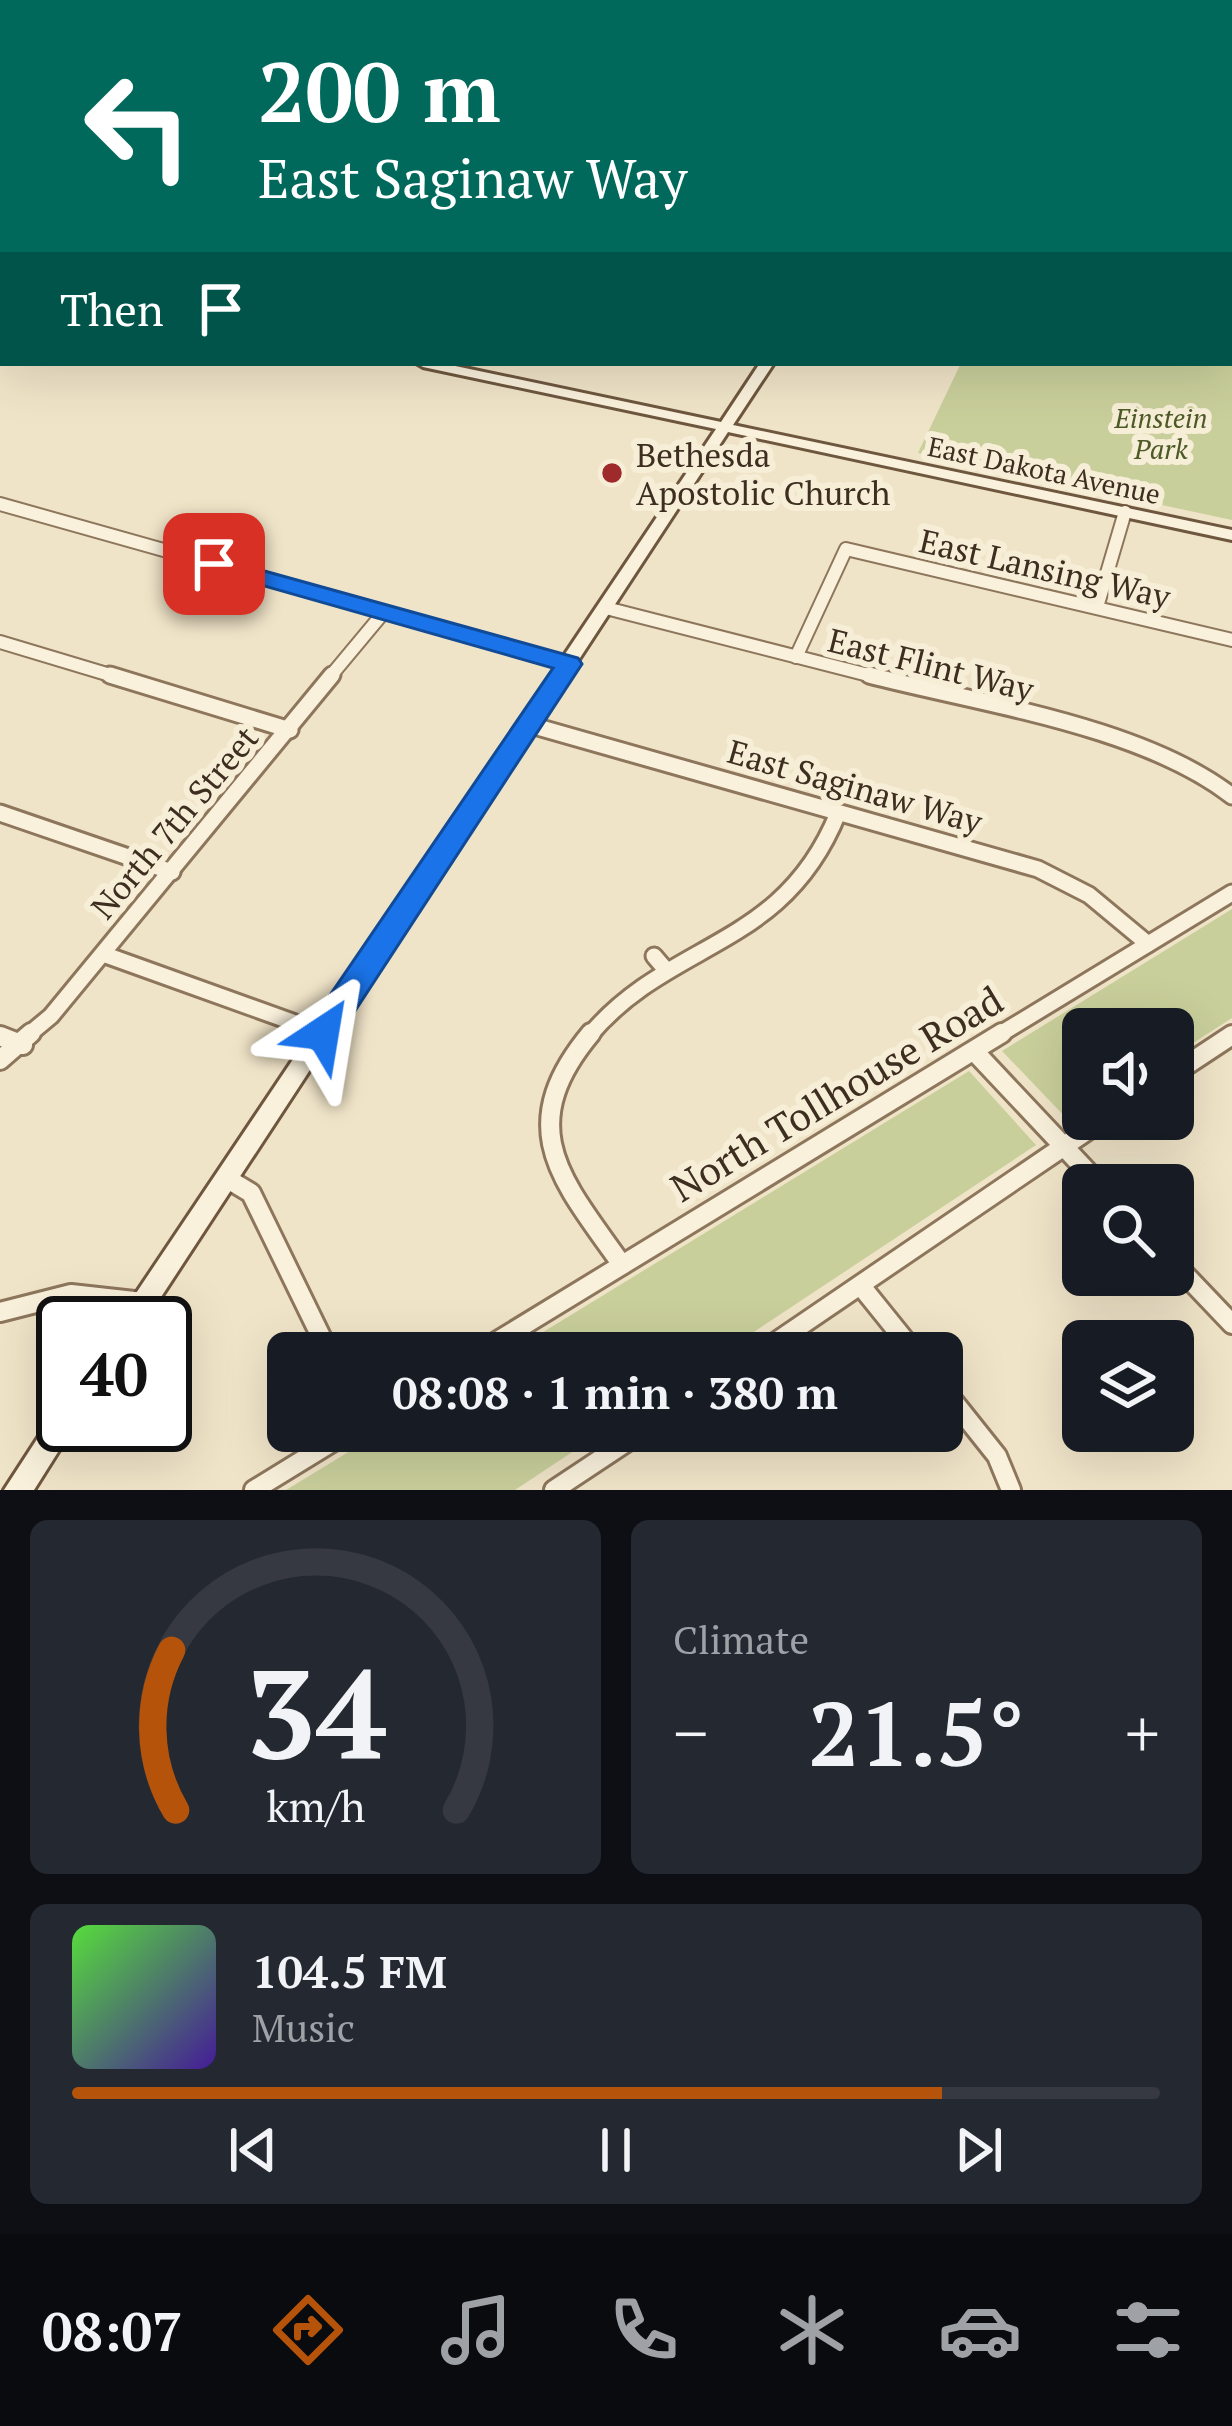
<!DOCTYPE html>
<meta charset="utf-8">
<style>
:root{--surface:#171b24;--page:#242831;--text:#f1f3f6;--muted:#9ea1a6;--line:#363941;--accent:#b45309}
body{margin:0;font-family:"PT Serif",serif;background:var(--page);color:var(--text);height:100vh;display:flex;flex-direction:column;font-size:45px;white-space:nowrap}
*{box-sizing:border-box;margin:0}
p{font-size:39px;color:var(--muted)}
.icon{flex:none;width:66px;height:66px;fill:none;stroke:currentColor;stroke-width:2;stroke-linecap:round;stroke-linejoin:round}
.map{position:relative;height:1490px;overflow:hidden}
.drawer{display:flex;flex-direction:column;gap:30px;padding:30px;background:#0d0f14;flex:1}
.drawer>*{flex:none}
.top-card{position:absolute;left:0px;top:0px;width:1233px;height:366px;box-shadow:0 12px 48px #0002;background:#00695c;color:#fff;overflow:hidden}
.controls{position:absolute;left:1062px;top:1008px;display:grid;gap:24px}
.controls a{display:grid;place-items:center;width:132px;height:132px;border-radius:18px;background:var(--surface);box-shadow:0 12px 48px #0002;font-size:60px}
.speed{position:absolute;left:36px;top:1296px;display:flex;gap:24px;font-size:60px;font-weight:700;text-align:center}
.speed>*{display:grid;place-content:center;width:156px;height:156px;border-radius:50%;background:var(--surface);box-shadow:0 12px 48px #0002;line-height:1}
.speed .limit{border:6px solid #111;border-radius:18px;background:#fff;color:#111}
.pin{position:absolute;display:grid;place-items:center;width:102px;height:102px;color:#fff;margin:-51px;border-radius:24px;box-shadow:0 6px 18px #0006}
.me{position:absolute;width:132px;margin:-66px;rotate:33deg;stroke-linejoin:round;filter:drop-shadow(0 0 9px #0008)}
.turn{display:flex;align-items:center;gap:42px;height:252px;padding:0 60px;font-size:54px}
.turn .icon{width:156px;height:156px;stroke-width:2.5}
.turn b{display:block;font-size:84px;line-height:102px}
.then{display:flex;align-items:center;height:114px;padding:0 60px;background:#0003;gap:24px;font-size:45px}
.big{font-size:90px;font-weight:800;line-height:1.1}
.drawer .widget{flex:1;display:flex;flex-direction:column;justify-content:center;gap:18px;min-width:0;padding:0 42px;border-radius:18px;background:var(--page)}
.drawer .dial{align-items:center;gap:0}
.dial svg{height:312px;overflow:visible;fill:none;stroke:var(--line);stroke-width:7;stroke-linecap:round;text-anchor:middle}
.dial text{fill:var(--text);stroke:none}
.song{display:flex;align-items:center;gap:36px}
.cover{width:144px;height:144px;border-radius:18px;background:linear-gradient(135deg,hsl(110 70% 55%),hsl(260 70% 35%))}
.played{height:12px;border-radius:6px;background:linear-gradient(90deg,var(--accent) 80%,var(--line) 80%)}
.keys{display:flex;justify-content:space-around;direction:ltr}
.heat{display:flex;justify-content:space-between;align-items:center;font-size:66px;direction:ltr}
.drawer .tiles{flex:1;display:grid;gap:30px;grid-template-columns:1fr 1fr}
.widget:last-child{grid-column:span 2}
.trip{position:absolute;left:267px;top:1332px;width:696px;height:120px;border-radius:18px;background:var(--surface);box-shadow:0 12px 48px #0002;font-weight:800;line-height:120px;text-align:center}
.tab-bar{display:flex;height:192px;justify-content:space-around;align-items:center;background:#090b0e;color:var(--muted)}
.tab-bar .icon{width:84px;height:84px}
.tab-bar .selected{color:var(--accent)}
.tab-bar b{font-size:54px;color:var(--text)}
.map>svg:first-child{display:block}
</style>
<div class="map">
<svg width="1232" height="1490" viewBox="0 0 1232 1490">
<rect width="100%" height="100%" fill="#f0e4c8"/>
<g fill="#c9cf9b">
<path d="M1232 332V520L918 453 961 363H1230Z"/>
<path d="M1232 909V1018L1173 1056V1029H1083V1115L1071 1123 1002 1051Z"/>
<path d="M969 1071 1036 1145 722 1353H509Z"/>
<path d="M383 1431H604L515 1490H286Z"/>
</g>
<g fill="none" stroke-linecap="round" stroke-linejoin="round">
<g stroke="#8d765c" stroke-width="10">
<g id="street-far3">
<path d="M43 0 64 3"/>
<path d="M315 0 336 3"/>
<path d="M588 0 611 3"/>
<path d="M128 3 134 0"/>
<path d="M504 3 509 0"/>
</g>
</g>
<g stroke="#8d765c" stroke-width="16">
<g id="street-far2">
<path d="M0 504 569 664"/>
<path d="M1097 607 1125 512"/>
<path d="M606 608 880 678"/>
<path d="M0 642 120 678"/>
<path d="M796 657 846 549 1232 640"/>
<path d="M329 678 384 612"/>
</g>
</g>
<g stroke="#8d765c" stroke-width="21">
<g id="street-far1">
<path d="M110 675 290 730"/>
<path d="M869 675C981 704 1142 726 1232 796"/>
<path d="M527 724 1038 869 1089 895 1148 944"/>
<path d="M0 813 172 872"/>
<path d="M103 954 323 1033"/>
<path d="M654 956 666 970"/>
<path d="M27 1036 51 1016 332 675"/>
<path d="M589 1036C670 939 783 950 838 813"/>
<path d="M997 1036 1232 893"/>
</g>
</g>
<g stroke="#8d765c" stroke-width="24">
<g id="street">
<path d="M591 1033C511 1129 563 1181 622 1265"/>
<path d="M0 1036 23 1045"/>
<path d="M974 1051 1100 1185"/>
<path d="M0 1060 31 1033"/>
<path d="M1173 1074 1232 1035"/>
<path d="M226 1178 251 1193 329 1353"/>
<path d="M1173 1262 1232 1324"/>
<path d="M861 1286 915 1353"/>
<path d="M0 1312 71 1294 143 1302"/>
<path d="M478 1353 1002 1033"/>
<path d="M760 1353 1104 1119"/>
<path d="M942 1387 997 1456 1011 1490"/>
<path d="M254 1490 350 1431"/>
<path d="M554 1490 643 1431"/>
</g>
</g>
<g stroke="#6f573f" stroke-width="6">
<g id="secondary">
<path d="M0 0H10L0 6Z"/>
<path d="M1006 0H1014L1012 3H1004Z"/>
<path d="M1199 0H1232V5L1200 3Z"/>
<path d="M0 269 3 270V278L0 277Z"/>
<path d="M416 363H441L721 422 760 363H774L733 425 1232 530V540L728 432 144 1323H116L716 429 423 367Z"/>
<path d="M63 1409V1425H75L34 1490H4L54 1413Z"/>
</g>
</g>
<use href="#street-far3" stroke="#faf1dc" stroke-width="8"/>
<use href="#street-far2" stroke="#faf1dc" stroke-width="12"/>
<use href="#street-far1" stroke="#faf1dc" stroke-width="15"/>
<use href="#street" stroke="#faf1dc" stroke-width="18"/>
<use href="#secondary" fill="#faf1dc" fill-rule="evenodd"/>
</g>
<path fill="#1a73e8" stroke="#114b97" stroke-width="3" d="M214 557 578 658 582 664 334 1043H311L306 1033 311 1023 553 668 205 569 202 564Z"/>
<circle fill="#9e2a2b" stroke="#f7eed8" stroke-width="4.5" cx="612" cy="473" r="12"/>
<g text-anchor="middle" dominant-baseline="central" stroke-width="12" stroke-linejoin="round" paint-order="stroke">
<g font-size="27" font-style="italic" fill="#4d5a26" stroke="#f7eed8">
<text x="1161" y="418">Einstein<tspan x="1161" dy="31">Park</tspan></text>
</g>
<g font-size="27" fill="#3d2e20" stroke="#f7eed8">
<text transform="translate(1044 470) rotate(12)">East Dakota Avenue</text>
</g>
<g font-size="33" fill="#3d2e20" stroke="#f7eed8" text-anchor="start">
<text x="636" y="454">Bethesda<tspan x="636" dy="38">Apostolic Church</tspan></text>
</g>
<g font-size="33" fill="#3d2e20" stroke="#f7eed8">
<text transform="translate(1045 568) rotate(13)">East Lansing Way</text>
<text transform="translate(931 664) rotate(14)">East Flint Way</text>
<text transform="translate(855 786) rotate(16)">East Saginaw Way</text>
<text transform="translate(174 822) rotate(-50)">North 7th Street</text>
</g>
<g font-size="39" fill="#3d2e20" stroke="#f7eed8">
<text transform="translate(836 1093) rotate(-31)">North Tollhouse Road</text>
</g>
</g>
</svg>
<div class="controls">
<a><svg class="icon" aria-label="sound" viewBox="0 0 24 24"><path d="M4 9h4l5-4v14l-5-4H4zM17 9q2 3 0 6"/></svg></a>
<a><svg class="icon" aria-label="search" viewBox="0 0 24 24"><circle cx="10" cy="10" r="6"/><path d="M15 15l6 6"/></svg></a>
<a><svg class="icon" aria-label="layers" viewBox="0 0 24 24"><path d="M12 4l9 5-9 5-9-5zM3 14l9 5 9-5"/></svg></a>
</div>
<div class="speed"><div class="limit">40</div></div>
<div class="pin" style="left:214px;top:564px;background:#d93025"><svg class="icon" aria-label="arrive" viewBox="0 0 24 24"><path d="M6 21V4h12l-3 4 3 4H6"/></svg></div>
<svg class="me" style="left:323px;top:1033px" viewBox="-20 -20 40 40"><path d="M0-17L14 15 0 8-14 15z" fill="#1a73e8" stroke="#fff" stroke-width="4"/></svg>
<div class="trip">08:08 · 1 min · 380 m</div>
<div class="top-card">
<div class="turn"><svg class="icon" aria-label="left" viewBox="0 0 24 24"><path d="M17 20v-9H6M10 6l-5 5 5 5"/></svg><div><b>200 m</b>East Saginaw Way</div></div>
<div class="then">Then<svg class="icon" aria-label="arrive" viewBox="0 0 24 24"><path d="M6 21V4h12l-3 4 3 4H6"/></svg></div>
</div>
</div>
<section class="drawer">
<div class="tiles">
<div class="widget dial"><svg viewBox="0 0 100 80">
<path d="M14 69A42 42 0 1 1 86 69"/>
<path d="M14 69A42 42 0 0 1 13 28" stroke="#b45309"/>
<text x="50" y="56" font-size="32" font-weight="700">34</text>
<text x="50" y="72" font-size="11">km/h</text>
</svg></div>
<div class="widget"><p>Climate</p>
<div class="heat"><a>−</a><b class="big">21.5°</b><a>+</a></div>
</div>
<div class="widget">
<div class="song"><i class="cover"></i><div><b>104.5 FM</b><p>Music</p></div></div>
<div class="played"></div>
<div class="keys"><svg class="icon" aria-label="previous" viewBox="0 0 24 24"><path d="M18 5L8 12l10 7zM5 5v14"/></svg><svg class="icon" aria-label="pause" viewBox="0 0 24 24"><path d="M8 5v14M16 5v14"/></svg><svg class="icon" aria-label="next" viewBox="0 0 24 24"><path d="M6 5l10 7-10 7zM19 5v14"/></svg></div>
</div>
</div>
</section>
<nav class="tab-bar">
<b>08:07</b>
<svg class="icon selected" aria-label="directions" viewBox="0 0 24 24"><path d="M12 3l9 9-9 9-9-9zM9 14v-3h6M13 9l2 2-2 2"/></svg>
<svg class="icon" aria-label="music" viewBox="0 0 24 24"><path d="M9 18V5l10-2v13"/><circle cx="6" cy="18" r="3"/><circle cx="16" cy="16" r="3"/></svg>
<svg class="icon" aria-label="phone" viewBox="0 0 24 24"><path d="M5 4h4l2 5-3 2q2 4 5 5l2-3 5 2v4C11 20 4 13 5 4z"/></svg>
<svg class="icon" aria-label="climate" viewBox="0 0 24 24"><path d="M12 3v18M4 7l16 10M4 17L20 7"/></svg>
<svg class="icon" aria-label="car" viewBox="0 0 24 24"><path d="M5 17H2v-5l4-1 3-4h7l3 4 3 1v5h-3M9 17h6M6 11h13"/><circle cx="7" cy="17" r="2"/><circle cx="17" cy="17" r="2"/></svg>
<svg class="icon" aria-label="filters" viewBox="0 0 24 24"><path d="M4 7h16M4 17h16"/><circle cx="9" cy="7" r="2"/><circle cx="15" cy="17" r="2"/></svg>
</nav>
